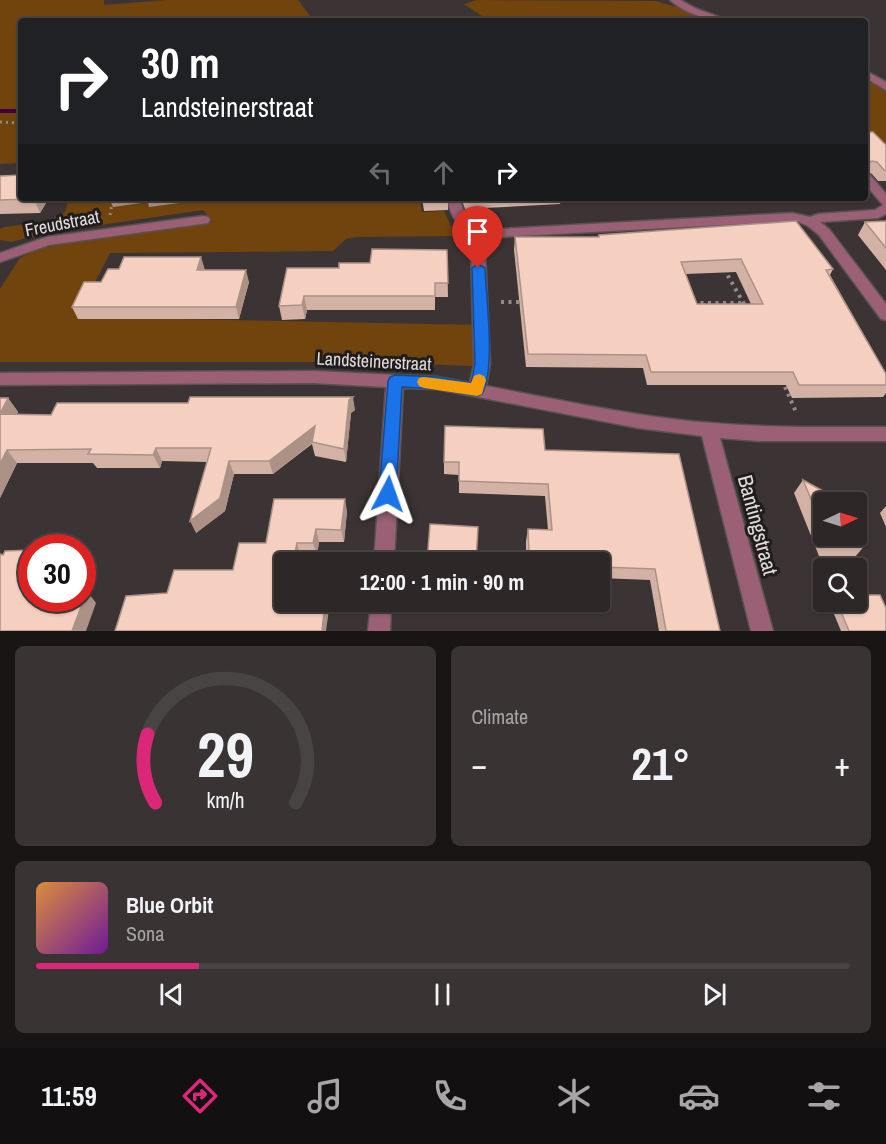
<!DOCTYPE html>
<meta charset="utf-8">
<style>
:root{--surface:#2d2727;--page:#393333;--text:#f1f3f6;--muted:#a7a5a7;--line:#484444;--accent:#db2777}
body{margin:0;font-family:"Archivo Narrow",sans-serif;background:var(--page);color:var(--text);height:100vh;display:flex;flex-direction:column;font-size:22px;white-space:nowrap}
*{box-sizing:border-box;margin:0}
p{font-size:20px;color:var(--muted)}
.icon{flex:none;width:33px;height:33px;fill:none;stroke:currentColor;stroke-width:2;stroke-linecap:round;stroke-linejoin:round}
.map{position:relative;height:631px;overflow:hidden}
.drawer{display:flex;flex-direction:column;gap:15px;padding:15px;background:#191515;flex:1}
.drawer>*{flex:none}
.top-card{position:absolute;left:18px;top:18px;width:850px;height:183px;border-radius:6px;box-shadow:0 2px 4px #0004,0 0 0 2px var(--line);background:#202124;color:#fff;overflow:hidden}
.needle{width:39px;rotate:86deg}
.buttons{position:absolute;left:813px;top:492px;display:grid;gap:12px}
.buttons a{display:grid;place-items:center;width:54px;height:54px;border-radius:6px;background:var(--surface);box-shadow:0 2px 4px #0004,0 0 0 2px var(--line);font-size:30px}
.speed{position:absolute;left:18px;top:534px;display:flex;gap:12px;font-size:30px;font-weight:700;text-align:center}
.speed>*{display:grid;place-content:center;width:78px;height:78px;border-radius:50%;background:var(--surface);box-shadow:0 2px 4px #0004,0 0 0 2px var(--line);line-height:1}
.speed .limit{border:9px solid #d22;background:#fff;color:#111}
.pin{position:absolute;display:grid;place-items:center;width:51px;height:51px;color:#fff;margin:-62px -26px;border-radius:50% 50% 50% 0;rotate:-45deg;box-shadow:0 0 6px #0007}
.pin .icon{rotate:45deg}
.me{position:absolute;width:66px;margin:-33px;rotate:4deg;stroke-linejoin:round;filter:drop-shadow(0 0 4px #0008)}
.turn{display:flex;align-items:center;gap:21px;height:126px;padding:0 24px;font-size:27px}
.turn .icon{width:78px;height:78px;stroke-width:2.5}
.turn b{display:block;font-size:42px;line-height:51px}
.lanes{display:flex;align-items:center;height:57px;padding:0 24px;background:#0003;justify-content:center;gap:30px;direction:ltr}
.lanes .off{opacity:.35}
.big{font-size:45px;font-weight:700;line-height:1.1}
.drawer .card{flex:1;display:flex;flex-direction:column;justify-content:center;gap:9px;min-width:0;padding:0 21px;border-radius:9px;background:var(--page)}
.drawer .dial{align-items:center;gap:0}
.dial svg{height:156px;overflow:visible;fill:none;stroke:var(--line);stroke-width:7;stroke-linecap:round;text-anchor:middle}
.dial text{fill:var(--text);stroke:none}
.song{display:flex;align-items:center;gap:18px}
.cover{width:72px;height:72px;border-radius:9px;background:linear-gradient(135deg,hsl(30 70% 55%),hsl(280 70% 35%))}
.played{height:6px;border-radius:3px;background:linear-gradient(90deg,var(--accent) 20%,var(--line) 20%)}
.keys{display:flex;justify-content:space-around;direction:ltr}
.heat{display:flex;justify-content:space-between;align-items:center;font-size:33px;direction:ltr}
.drawer .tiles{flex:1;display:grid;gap:15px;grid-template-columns:1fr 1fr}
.card:last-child{grid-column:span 2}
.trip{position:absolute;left:274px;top:552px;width:336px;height:60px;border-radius:6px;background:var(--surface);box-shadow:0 2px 4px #0004,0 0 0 2px var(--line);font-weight:700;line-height:60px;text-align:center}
.dock{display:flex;height:96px;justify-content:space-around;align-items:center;background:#121010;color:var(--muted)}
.dock .icon{width:42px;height:42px}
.dock .selected{color:var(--accent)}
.dock b{font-size:27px;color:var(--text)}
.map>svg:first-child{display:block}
</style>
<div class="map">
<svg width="886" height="631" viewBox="0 0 886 631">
<rect width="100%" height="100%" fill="#3c3434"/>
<g fill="#71440e">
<path d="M0 0H104V5L167 0H298L314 21H21V163L0 164Z"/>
<path d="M477 0 656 1 723 21H489L464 4Z"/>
<path d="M866 77 886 90V145L866 146Z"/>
<path d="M69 198H420L422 212 444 211 454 232 452 236 356 237 346 239 333 251 110 253 77 317 478 325 477 364 472 366 368 362H0V289L20 258 35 250 67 243 212 222 203 210 46 233 11 242 0 240V229L5 227 49 221 65 212Z"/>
</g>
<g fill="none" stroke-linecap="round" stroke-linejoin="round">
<rect fill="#42003c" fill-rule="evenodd" x="0" y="109" width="21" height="4"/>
<g stroke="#5a5252" stroke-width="3">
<g id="minor">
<path d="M670 0H680L697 9 730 21C709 21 686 14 670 0Z"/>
<path d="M866 71 886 82V90L866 78Z"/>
<path d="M866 174 870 175 886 194V214L878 218 820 222 829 229 886 304V320L881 319 819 235 808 226 797 221 501 237 487 243 485 251 490 364 486 386C561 400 636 417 712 423 770 428 828 427 886 427V441H759L720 438 773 631H751L702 436 638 428 437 389 403 388 394 562H374L386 387 314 383 0 385V373L314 371 437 377 470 383 474 364 471 251 476 240C459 229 451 218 447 198H459L467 220 484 233 501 229 792 213 810 217 818 214 875 210 883 205 866 185Z"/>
<path d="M203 216 208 217 210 220 208 223 49 245 0 262V253L47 237Z"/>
<path d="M371 602H391L390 631H368Z"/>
</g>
</g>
<g stroke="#908989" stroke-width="3" stroke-dasharray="2 4" stroke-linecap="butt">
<path d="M0 122 21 123"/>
<path d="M110 215 113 198"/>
</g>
<g stroke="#908989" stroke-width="4" stroke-dasharray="3 4.5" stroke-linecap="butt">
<path d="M724 269 744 304"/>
<path d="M501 302H524"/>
<path d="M693 303H744"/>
<path d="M782 380 796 412"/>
</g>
<use href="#minor" fill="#9b6076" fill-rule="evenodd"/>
</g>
<g fill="#d3b2a5" fill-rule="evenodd">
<path d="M866 132 886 145V181H878L872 174 868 172 866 178Z"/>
<path d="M0 176 49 198 40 213 0 214Z"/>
<path d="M422 198H448V210L424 211Z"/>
<path d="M461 198H598L561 200 560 204 465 209Z"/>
<path d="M606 198H635L634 200 607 201Z"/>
<path d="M886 221V270L858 235 865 222Z"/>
<path d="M599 235 833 269 830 275 886 374V393L883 397 792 398 786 385H647L643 368 526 367 514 250 515 237H598ZM736 272 751 304H697L686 274Z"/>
<path d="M447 250 448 297H435V310H307L305 319 282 320 279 306 339 268Z"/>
<path d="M205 270 249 282 239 319H78L72 307 101 282Z"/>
<path d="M8 398 18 412 16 415 355 410 351 413 346 462 315 456 312 444 273 474H234L225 511 196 533 207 462 162 461 160 468H97L93 463H17L0 498Z"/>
<path d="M545 450 720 631H659L650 580 600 578V562H512L514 554H526V541L528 529 548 530 545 496 459 493V475L444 474V462Z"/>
<path d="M803 480 824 502V536H856L866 544 855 557 819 556 794 493Z"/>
<path d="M886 506V527L880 513Z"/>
<path d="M347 511 344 542H319L317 555H300L285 602H327L329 609 167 593 233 570 266 543Z"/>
<path d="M829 602H856L886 631H841Z"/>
</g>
<g fill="#ac9186">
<path d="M34 198H49L40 213 34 199Z"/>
<path d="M109 198H194V201L149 207 148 202 113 207Z"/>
<path d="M201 257 205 270H197Z"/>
<path d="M246 270 249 282 239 319 236 307Z"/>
<path d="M304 296 307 310 305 319 302 305Z"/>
<path d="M353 397 355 410 351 413 346 462 344 449 349 400Z"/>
<path d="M8 398 18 412 10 428 0 414Z"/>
<path d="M315 426 317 439 273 474 269 461Z"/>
<path d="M156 448 162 461 160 468 153 455Z"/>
<path d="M7 450 17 463 0 498V464Z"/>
<path d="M229 461 234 474 225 511 196 533 190 521Z"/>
<path d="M345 499 347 511 344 542 341 530Z"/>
<path d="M316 529 319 542 317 555 313 543Z"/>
<path d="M297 543 300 555 299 562H293Z"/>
<path d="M84 550 93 563 82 572V551Z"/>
<path d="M87 591 96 603 86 631H72Z"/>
<path d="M325 602H327L329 609 326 631H322Z"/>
</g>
<g fill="#f5cfc0" stroke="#ac9186" stroke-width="1.5" fill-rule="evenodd">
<path d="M866 132H873L886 145V170H884L877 162 872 161 869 163V171H866Z"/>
<path d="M21 175V198H34V199L0 200V176Z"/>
<path d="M423 198H448V199L424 200Z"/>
<path d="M796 221 833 269 826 270 886 374V385H799L793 372H651L646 355 528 354 515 237H599V235ZM741 259 763 304H697L681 262Z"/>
<path d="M886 221V248L865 222Z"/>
<path d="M372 249 447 250 448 283H435V296H304L302 305 279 306 287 268H339V263H370Z"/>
<path d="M124 257H201L197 270H246L236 307H72L84 282H101L108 269H119Z"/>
<path d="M190 397H353L349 400 344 449 312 442 315 426 269 461H229L220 498 190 521 211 448H156L153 455 88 454 91 449 7 450 0 464V398H8L0 414 51 415 57 403H188Z"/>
<path d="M445 426 543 429 545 450 679 454 720 631H666L655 569 600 567V562H515L514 554H529L528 529 552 530 548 484 459 481V462H444Z"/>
<path d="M803 480 843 502H824V530Z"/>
<path d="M274 499H345L341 530 316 529 313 543H297L293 562H285V602H325L322 631H115L126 596 167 593 174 570H233L239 543H266Z"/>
<path d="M856 522 866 544H829L826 536H856Z"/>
<path d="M430 524 478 527 476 562H427Z"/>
<path d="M32 550V598H82V591H87L72 631H0V554L3 555 5 551Z"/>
<path d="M856 595H880L886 608V631H849L837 602H856Z"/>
</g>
<path fill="#1a73e8" stroke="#114b97" stroke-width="1.5" d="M478 264 485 268C486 299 496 368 482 394L477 396 437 389 402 387 396 494 394 500 388 502 382 500 379 494 388 381 390 377 395 375 437 377 471 383 475 364 472 268Z"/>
<path fill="#f59e0b" d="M479 374 484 376 486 380 482 394 477 396 424 388 419 386 417 382 419 378 424 377 471 383 474 376Z"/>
<g text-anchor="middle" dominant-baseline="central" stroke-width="6" stroke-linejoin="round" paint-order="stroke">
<g font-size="18" fill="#e1dcdc" stroke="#211d1d">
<text transform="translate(62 223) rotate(-11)">Freudstraat</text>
<text transform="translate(374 361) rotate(3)">Landsteinerstraat</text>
</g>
<g font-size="21" fill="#e1dcdc" stroke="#211d1d">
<text transform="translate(758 525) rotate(75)">Bantingstraat</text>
</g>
</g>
</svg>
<div class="buttons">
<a><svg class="needle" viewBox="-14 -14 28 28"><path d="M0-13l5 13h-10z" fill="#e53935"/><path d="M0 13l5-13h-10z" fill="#a7a5a7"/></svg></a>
<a><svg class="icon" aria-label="search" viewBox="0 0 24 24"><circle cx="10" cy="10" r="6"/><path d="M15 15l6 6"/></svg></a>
</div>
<div class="speed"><div class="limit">30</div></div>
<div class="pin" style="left:478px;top:268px;background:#d93025"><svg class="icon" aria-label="arrive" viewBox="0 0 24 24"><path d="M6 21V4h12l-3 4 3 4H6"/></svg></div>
<svg class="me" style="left:388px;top:494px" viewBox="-20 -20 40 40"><path d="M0-17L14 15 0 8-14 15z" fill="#1a73e8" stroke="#fff" stroke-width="4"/></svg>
<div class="trip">12:00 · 1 min · 90 m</div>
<div class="top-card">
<div class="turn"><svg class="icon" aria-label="right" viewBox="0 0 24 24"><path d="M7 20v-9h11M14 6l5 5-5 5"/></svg><div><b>30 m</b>Landsteinerstraat</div></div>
<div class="lanes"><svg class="icon off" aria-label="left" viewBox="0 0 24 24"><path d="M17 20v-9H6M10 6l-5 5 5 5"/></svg><svg class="icon off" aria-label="ahead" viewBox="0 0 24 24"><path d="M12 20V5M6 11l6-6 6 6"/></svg><svg class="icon" aria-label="right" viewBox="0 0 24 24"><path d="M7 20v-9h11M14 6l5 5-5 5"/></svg></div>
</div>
</div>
<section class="drawer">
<div class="tiles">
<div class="card dial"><svg viewBox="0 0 100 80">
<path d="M14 69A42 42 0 1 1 86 69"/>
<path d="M14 69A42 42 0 0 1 10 34" stroke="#db2777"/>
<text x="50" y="56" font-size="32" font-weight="700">29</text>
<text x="50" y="72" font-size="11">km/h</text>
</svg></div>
<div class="card"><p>Climate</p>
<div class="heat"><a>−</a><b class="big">21°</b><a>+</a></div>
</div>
<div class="card">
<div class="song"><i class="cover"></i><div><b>Blue Orbit</b><p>Sona</p></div></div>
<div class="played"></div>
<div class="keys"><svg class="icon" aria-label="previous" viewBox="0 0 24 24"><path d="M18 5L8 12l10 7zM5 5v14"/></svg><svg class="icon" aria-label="pause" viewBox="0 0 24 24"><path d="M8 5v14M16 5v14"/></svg><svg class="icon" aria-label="next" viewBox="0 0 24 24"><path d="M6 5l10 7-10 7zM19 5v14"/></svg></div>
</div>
</div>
</section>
<nav class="dock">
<b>11:59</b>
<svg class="icon selected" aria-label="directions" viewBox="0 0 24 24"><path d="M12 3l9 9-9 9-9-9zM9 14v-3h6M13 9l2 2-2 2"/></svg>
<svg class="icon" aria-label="music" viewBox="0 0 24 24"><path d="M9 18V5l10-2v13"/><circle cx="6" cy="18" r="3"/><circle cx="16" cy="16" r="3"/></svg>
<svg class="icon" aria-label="phone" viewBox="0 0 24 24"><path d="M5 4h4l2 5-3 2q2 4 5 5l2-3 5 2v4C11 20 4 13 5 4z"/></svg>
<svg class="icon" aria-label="climate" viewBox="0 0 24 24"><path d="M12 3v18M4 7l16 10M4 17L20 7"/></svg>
<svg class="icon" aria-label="car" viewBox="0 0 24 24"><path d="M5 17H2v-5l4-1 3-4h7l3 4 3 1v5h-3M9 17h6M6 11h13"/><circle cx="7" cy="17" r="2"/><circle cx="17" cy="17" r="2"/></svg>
<svg class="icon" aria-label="filters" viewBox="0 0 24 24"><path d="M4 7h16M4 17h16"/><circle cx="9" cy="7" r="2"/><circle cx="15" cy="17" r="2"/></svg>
</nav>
